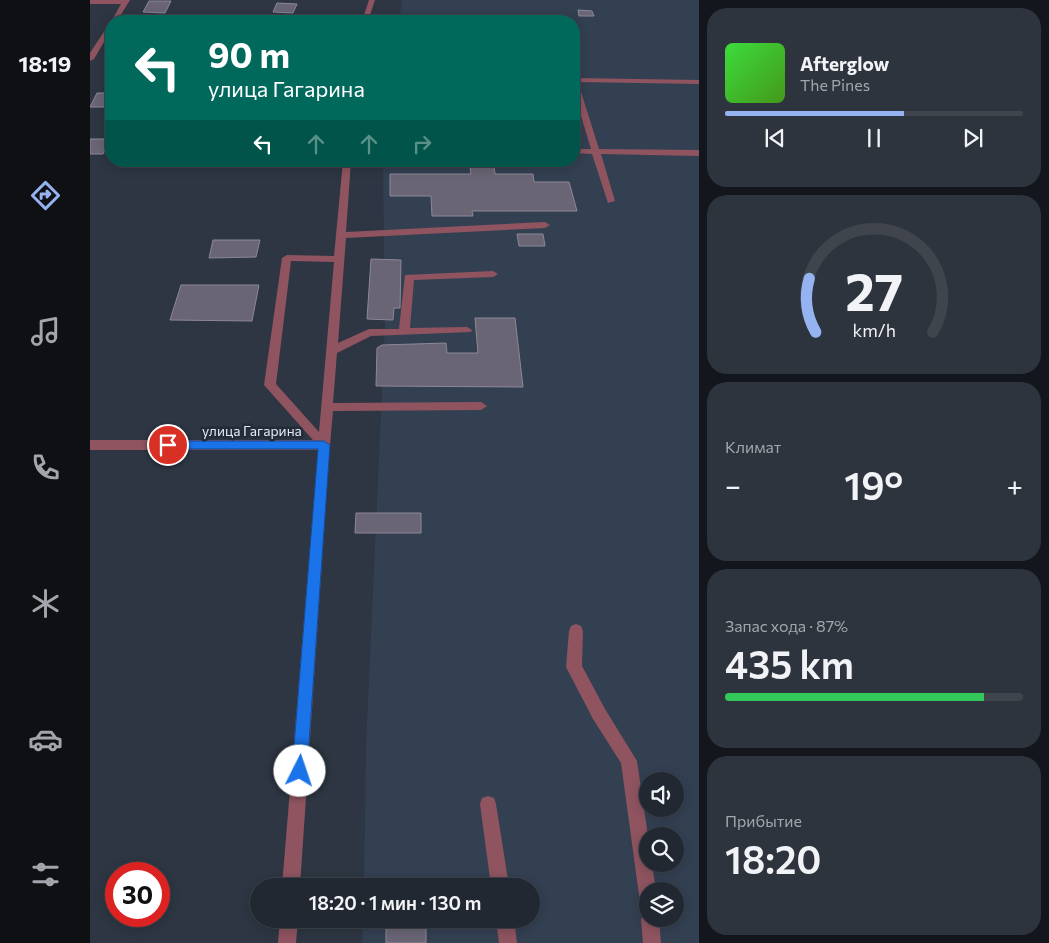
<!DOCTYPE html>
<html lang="ru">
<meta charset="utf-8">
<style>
:root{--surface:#222832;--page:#2e343e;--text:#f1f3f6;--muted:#a2a6ac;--line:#3f444d;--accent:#95b2f1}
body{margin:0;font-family:Commissioner,sans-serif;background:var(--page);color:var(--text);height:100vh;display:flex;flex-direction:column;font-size:19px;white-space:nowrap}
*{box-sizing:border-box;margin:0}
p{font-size:16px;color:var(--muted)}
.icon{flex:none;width:28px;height:28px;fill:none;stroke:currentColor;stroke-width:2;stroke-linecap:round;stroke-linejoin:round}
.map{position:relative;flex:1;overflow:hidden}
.drawer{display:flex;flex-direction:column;gap:8px;padding:8px;background:#13161c;width:350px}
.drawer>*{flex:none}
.hud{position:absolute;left:15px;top:15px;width:475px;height:152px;border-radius:20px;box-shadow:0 2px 12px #0003,0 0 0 1px var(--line);background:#00695c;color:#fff;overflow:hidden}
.controls{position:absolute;left:549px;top:772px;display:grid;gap:10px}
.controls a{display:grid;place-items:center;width:45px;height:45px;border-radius:50%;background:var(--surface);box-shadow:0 2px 12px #0003,0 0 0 1px var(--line);font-size:25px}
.speed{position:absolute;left:15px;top:862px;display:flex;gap:10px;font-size:25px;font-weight:700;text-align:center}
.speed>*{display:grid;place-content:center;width:65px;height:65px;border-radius:50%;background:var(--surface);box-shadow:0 2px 12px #0003,0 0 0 1px var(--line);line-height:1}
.speed .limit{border:8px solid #d22;background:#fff;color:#111}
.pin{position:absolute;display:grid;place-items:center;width:42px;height:42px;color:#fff;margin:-21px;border:2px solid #fff;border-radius:50%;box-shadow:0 1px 5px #0007}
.me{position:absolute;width:55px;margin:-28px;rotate:4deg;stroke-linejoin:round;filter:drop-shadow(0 0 4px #0008)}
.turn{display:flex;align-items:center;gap:18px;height:105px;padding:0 20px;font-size:22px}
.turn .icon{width:65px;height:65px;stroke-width:2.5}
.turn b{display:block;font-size:35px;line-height:42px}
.lanes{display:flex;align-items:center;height:48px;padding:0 20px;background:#0003;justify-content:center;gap:25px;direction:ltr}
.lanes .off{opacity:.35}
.big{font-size:38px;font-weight:600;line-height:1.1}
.drawer .tile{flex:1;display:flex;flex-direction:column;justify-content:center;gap:8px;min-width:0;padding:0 18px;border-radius:20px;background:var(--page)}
.drawer .dial{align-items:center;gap:0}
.dial svg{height:130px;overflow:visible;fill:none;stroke:var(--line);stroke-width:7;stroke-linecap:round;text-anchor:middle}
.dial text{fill:var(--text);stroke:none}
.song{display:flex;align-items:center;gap:15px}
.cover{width:60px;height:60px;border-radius:8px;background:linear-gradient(135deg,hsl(120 70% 55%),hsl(100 70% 35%))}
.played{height:5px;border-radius:2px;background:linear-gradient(90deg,var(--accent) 60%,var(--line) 60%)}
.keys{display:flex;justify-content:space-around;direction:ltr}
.heat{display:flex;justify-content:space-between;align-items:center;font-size:28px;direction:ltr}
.charge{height:8px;border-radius:4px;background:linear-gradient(90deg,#34c759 87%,var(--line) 0)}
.trip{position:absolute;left:160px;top:878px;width:290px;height:50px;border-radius:25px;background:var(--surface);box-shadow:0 2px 12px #0003,0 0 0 1px var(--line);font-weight:600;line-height:50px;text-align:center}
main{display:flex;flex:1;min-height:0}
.tab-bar{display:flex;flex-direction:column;width:90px;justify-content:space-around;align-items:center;background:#0e1014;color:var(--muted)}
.tab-bar .icon{width:35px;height:35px}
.tab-bar .active{color:var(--accent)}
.tab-bar b{font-size:22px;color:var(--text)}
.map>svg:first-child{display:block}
</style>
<main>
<nav class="tab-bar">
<b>18:19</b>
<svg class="icon active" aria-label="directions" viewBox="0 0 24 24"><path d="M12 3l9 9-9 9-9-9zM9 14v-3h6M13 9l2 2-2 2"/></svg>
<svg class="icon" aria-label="music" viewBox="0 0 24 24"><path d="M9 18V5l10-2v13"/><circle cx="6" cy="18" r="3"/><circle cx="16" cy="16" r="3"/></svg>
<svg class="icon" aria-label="phone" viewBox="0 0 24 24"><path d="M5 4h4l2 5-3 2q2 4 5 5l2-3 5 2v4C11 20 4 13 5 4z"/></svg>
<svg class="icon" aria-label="climate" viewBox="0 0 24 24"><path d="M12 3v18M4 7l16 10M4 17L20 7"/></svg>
<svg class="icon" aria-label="car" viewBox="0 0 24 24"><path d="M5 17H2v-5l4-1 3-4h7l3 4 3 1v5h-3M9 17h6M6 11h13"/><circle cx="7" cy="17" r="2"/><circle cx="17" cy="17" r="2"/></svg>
<svg class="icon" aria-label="filters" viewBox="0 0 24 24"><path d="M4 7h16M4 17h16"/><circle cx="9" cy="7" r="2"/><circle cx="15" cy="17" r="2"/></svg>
</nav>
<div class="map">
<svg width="609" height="943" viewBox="0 0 609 943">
<rect width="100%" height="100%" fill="#2d3642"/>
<path fill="#334052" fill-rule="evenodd" d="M312 0H609V943H272L273 919H441V886H274L276 746 295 324 293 161H484V21H309ZM558 781H585V809H558ZM558 836H585V864H558ZM558 891H585V919H558Z"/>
<g fill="#6a6574" stroke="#8d8898">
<path d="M59 1H81L75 13 53 12Z"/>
<path d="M187 3 207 4 203 13 183 12Z"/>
<path d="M488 10 502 11 504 16H489Z"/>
<path d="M7 93H21V107H0Z"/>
<path d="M0 139H20L13 154H0Z"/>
<path d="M380 167H404L405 174H443L444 182H479L487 211H382L383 216H342L341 196H300V174H381Z"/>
<path d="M427 234H453L455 246H429Z"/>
<path d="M123 240H170L166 257 119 258Z"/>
<path d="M281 259 311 260 310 308H304L303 320 277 319Z"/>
<path d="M91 285H169L162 321 80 320Z"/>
<path d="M385 318H425L433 387 286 386 287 348 292 345 356 343 357 353H388Z"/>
<path d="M266 513H331V533H265Z"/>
<rect x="296" y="919" width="40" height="24"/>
</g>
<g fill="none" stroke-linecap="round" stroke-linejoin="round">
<g fill="#8f5460" fill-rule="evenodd">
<path d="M279 0H285L278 21H272Z"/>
<path d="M484 78 609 80V84L488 82 509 149 609 150V156L511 154 525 201 518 203 502 154 484 153V149H501L484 93Z"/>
<path d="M253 161H261L256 232 455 222 460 225 455 228 256 238 248 343 279 329H309L315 275 403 271 408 274 403 277 324 280 320 328 377 327 382 330 381 332 281 336 247 353 243 403 391 402 397 406 391 410 243 411 240 445 234 450 230 448 174 385 192 258 197 255 244 256ZM201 261 244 262 229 432 186 384Z"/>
<path d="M486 624 491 626 493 631 492 666 515 709 547 761 558 836V864H562L566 891H558V904L552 901 549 895 531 763 503 719 476 667 479 631 481 626Z"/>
<path d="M398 796 404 798 406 804 419 886H401L390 804 392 798Z"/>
<path d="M558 911V919H569L571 943H553L551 919 554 913Z"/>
<path d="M406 919H424L427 943H409Z"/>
</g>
<g fill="#8f5460" fill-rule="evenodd">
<path d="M0 0H40L27 21 21 22 31 4H0Z"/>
<path d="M21 23V30L4 59 0 61V53L19 24Z"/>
<path d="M0 440H234L240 445 210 886H192L228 450H0Z"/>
<path d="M190 919H208L206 943H188Z"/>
</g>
</g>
<path fill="#1a73e8" stroke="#114b97" d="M78 441H234L240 445 217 771 215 777 210 779 205 777 202 771 228 449H78L72 445Z"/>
<g text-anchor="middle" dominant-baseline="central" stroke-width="5" stroke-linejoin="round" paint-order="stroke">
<g font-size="14" fill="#e3e8f0" stroke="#232c38">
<text x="162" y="430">улица Гагарина</text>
</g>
</g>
</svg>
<div class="controls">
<a><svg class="icon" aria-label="sound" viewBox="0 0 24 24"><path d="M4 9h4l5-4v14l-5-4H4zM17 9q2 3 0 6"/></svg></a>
<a><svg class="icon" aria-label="search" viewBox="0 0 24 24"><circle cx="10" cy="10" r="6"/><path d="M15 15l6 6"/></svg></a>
<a><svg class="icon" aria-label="layers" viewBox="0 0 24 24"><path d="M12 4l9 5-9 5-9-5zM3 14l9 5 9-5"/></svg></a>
</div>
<div class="speed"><div class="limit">30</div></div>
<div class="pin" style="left:78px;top:445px;background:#d93025"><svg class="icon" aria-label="arrive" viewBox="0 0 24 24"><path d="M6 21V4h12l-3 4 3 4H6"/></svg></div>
<svg class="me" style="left:210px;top:771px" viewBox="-20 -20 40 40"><circle r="19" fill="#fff"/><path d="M0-13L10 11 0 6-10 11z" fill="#1a73e8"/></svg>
<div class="trip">18:20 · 1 мин · 130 m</div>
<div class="hud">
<div class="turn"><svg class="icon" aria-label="left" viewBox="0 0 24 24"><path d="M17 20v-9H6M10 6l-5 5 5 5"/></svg><div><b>90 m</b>улица Гагарина</div></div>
<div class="lanes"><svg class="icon" aria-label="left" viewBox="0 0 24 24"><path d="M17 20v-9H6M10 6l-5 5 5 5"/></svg><svg class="icon off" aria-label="ahead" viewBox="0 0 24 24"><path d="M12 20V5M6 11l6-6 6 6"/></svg><svg class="icon off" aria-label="ahead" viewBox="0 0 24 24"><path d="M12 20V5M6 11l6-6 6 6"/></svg><svg class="icon off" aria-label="right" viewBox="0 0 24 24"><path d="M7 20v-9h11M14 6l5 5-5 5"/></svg></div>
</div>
</div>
<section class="drawer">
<div class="tile">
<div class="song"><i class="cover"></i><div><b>Afterglow</b><p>The Pines</p></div></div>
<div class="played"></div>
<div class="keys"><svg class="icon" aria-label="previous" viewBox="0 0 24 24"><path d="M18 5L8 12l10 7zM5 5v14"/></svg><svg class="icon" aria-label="pause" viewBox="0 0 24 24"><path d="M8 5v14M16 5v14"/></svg><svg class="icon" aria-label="next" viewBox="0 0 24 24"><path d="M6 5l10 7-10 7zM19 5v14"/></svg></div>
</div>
<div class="tile dial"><svg viewBox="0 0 100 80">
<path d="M14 69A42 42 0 1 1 86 69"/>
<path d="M14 69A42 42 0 0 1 10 36" stroke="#95b2f1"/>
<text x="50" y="56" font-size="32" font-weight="700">27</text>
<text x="50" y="72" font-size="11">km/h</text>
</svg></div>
<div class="tile"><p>Климат</p>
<div class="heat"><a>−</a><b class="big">19°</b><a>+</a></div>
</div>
<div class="tile"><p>Запас хода · 87%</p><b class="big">435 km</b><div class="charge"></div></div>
<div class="tile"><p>Прибытие</p><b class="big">18:20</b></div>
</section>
</main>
